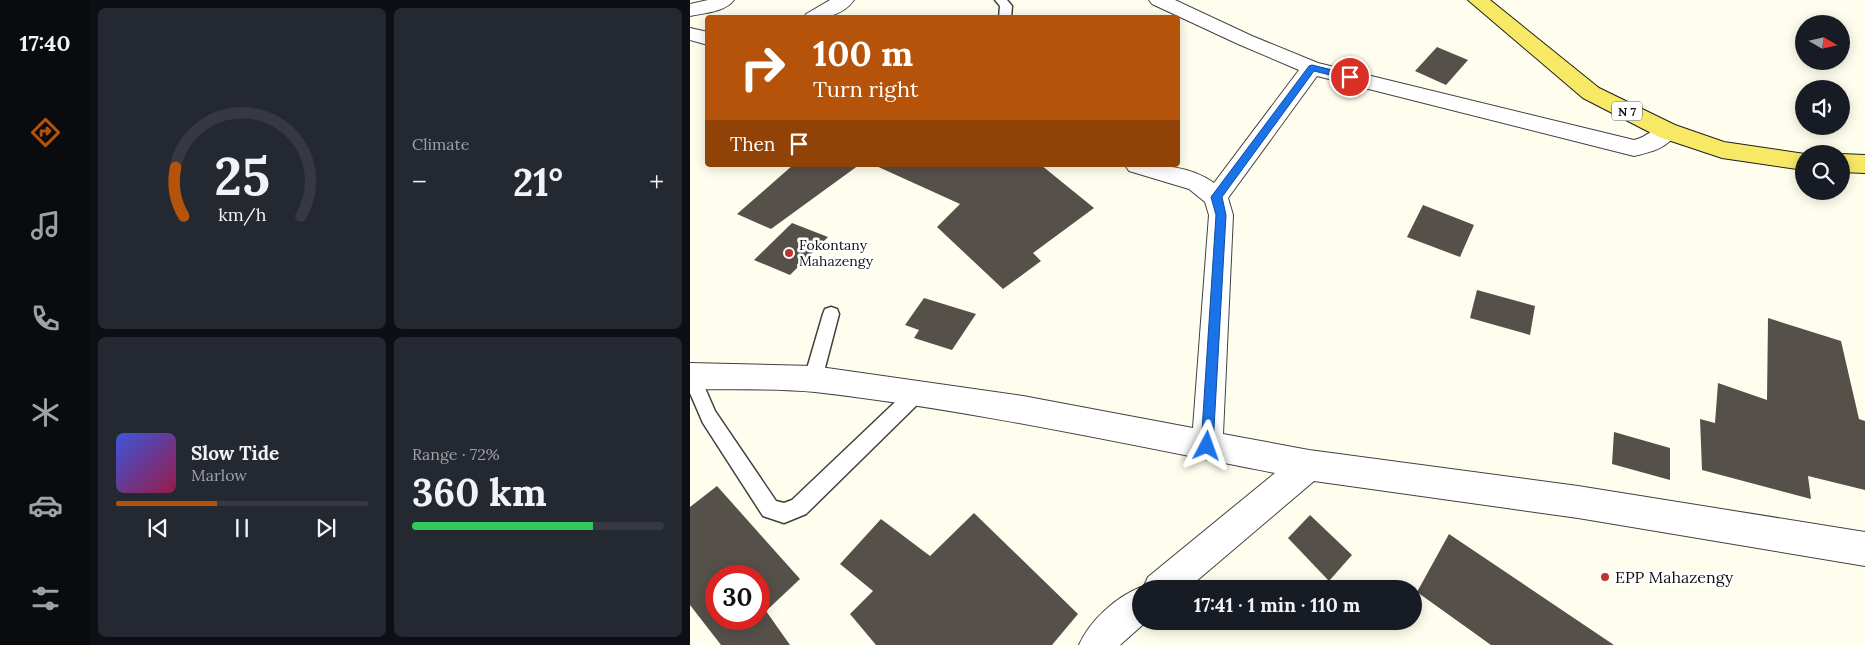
<!DOCTYPE html>
<meta charset="utf-8">
<style>
:root{--surface:#171b24;--page:#242831;--text:#f1f3f6;--muted:#9ea1a6;--line:#363941;--accent:#b45309}
body{margin:0;font-family:Lora,serif;background:var(--page);color:var(--text);height:100vh;display:flex;flex-direction:column;font-size:19px;white-space:nowrap}
*{box-sizing:border-box;margin:0}
p{font-size:16px;color:var(--muted)}
.icon{flex:none;width:28px;height:28px;fill:none;stroke:currentColor;stroke-width:2;stroke-linecap:round;stroke-linejoin:round}
.map{position:relative;flex:1;overflow:hidden}
.side{display:flex;flex-direction:column;gap:8px;padding:8px;background:#0d0f14;width:600px}
.side>*{flex:none}
.banner{position:absolute;left:15px;top:15px;width:475px;height:152px;border-radius:5px;box-shadow:0 2px 12px #0003;background:#b45309;color:#fff;overflow:hidden}
.needle{width:32px;rotate:99deg}
.tools{position:absolute;left:1105px;top:15px;display:grid;gap:10px}
.tools a{display:grid;place-items:center;width:55px;height:55px;border-radius:50%;background:var(--surface);box-shadow:0 2px 12px #0003;font-size:25px}
.speed{position:absolute;left:15px;top:565px;display:flex;gap:10px;font-size:25px;font-weight:700;text-align:center}
.speed>*{display:grid;place-content:center;width:65px;height:65px;border-radius:50%;background:var(--surface);box-shadow:0 2px 12px #0003;line-height:1}
.speed .limit{border:8px solid #d22;background:#fff;color:#111}
.pin{position:absolute;display:grid;place-items:center;width:42px;height:42px;color:#fff;margin:-21px;border:2px solid #fff;border-radius:50%;box-shadow:0 1px 5px #0007}
.me{position:absolute;width:55px;margin:-28px;rotate:4deg;stroke-linejoin:round;filter:drop-shadow(0 0 4px #0008)}
.turn{display:flex;align-items:center;gap:18px;height:105px;padding:0 25px;font-size:22px}
.turn .icon{width:65px;height:65px;stroke-width:2.5}
.turn b{display:block;font-size:35px;line-height:42px}
.then{display:flex;align-items:center;height:48px;padding:0 25px;background:#0003;gap:10px;font-size:19px}
.big{font-size:38px;font-weight:700;line-height:1.1}
.side .card{flex:1;display:flex;flex-direction:column;justify-content:center;gap:8px;min-width:0;padding:0 18px;border-radius:8px;background:var(--page)}
.side .dial{align-items:center;gap:0}
.dial svg{height:130px;overflow:visible;fill:none;stroke:var(--line);stroke-width:7;stroke-linecap:round;text-anchor:middle}
.dial text{fill:var(--text);stroke:none}
.song{display:flex;align-items:center;gap:15px}
.cover{width:60px;height:60px;border-radius:8px;background:linear-gradient(135deg,hsl(230 70% 55%),hsl(340 70% 35%))}
.played{height:5px;border-radius:2px;background:linear-gradient(90deg,var(--accent) 40%,var(--line) 40%)}
.keys{display:flex;justify-content:space-around;direction:ltr}
.heat{display:flex;justify-content:space-between;align-items:center;font-size:28px;direction:ltr}
.charge{height:8px;border-radius:4px;background:linear-gradient(90deg,#34c759 72%,var(--line) 0)}
.side .tiles{flex:1;display:grid;gap:8px;grid-template-columns:repeat(2,1fr)}
.trip{position:absolute;left:442px;top:580px;width:290px;height:50px;border-radius:25px;background:var(--surface);box-shadow:0 2px 12px #0003;font-weight:700;line-height:50px;text-align:center}
main{display:flex;flex:1;min-height:0}
.tabs{display:flex;flex-direction:column;width:90px;justify-content:space-around;align-items:center;background:#090b0e;color:var(--muted)}
.tabs .icon{width:35px;height:35px}
.tabs .current{color:var(--accent)}
.tabs b{font-size:22px;color:var(--text)}
.map>svg:first-child{display:block}
</style>
<main>
<nav class="tabs">
<b>17:40</b>
<svg class="icon current" aria-label="directions" viewBox="0 0 24 24"><path d="M12 3l9 9-9 9-9-9zM9 14v-3h6M13 9l2 2-2 2"/></svg>
<svg class="icon" aria-label="music" viewBox="0 0 24 24"><path d="M9 18V5l10-2v13"/><circle cx="6" cy="18" r="3"/><circle cx="16" cy="16" r="3"/></svg>
<svg class="icon" aria-label="phone" viewBox="0 0 24 24"><path d="M5 4h4l2 5-3 2q2 4 5 5l2-3 5 2v4C11 20 4 13 5 4z"/></svg>
<svg class="icon" aria-label="climate" viewBox="0 0 24 24"><path d="M12 3v18M4 7l16 10M4 17L20 7"/></svg>
<svg class="icon" aria-label="car" viewBox="0 0 24 24"><path d="M5 17H2v-5l4-1 3-4h7l3 4 3 1v5h-3M9 17h6M6 11h13"/><circle cx="7" cy="17" r="2"/><circle cx="17" cy="17" r="2"/></svg>
<svg class="icon" aria-label="filters" viewBox="0 0 24 24"><path d="M4 7h16M4 17h16"/><circle cx="9" cy="7" r="2"/><circle cx="15" cy="17" r="2"/></svg>
</nav>
<section class="side">
<div class="tiles">
<div class="card dial"><svg viewBox="0 0 100 80">
<path d="M14 69A42 42 0 1 1 86 69"/>
<path d="M14 69A42 42 0 0 1 9 39" stroke="#b45309"/>
<text x="50" y="56" font-size="32" font-weight="700">25</text>
<text x="50" y="72" font-size="11">km/h</text>
</svg></div>
<div class="card"><p>Climate</p>
<div class="heat"><a>−</a><b class="big">21°</b><a>+</a></div>
</div>
<div class="card">
<div class="song"><i class="cover"></i><div><b>Slow Tide</b><p>Marlow</p></div></div>
<div class="played"></div>
<div class="keys"><svg class="icon" aria-label="previous" viewBox="0 0 24 24"><path d="M18 5L8 12l10 7zM5 5v14"/></svg><svg class="icon" aria-label="pause" viewBox="0 0 24 24"><path d="M8 5v14M16 5v14"/></svg><svg class="icon" aria-label="next" viewBox="0 0 24 24"><path d="M6 5l10 7-10 7zM19 5v14"/></svg></div>
</div>
<div class="card"><p>Range · 72%</p><b class="big">360 km</b><div class="charge"></div></div>
</div>
</section>
<div class="map">
<svg width="1175" height="645" viewBox="0 0 1175 645">
<rect width="100%" height="100%" fill="#fffeee"/>
<g fill="#56504a" fill-rule="evenodd">
<path d="M747 47 778 60 756 85 725 71Z"/>
<path d="M103 165H169L81 229 47 214Z"/>
<path d="M184 165H351L404 208 343 253 351 261 313 289 247 227 270 204Z"/>
<path d="M733 205 784 225 770 257 717 237Z"/>
<path d="M102 223 138 237 100 275 64 260Z"/>
<path d="M787 290 845 306 840 335 780 318Z"/>
<path d="M234 298 286 314 262 350 224 338 229 330 215 325Z"/>
<path d="M1078 318 1151 341 1169 419 1175 421V490L1118 476 1121 499 1012 470 1010 419 1025 423 1028 383 1077 400Z"/>
<path d="M924 432 980 448V480L922 464Z"/>
<path d="M27 486 110 579 76 611 100 645H31L0 605V507ZM26 576H69V619H26Z"/>
<path d="M284 513 388 614 362 645H186L160 614 183 591 150 564 191 519 240 556Z"/>
<path d="M620 515 662 555 639 581 598 538Z"/>
<path d="M759 534 924 645H801L727 592Z"/>
</g>
<g fill="none" stroke-linecap="round" stroke-linejoin="round">
<g stroke="#414141" stroke-width="3">
<g id="lane">
<path d="M305 0H317L322 6 321 18H309L310 6Z"/>
<path d="M141 307 147 309 149 314 132 379 129 384 123 387 117 384 114 379 133 314 135 309Z"/>
<path d="M2 369 8 372 25 411 86 501 94 503 102 500 221 387 227 385 233 387 236 393 233 399 116 514 94 523 73 516 13 423 0 393V370Z"/>
</g>
</g>
<g stroke="#414141" stroke-width="2">
<g id="street">
<path d="M18 0H44C35 12 14 13 0 16V4Z"/>
<path d="M140 0H164C152 17 132 18 114 18L116 14Z"/>
<path d="M459 0H485L562 36 628 63 944 140C963 136 966 120 985 125L988 131C978 148 962 152 944 156L627 76 538 198 543 215 533 434 619 450 888 486 1175 532V566L888 518 624 481 497 589H451V621H457L430 645H389C400 620 426 597 451 587L453 588 458 577 585 473C432 443 280 410 125 392 84 388 41 390 0 389V363L123 366 333 396 503 428 519 215 515 202 499 189 439 171 435 165C465 165 498 164 524 183L609 70 548 44 462 4Z"/>
<path d="M0 28 18 32V45L0 40Z"/>
</g>
</g>
<g stroke="#1f1f1f" stroke-width="2">
<g id="primary">
<path d="M778 0H800L909 88 985 125 1034 142 1115 154 1114 170 1032 158 969 137 893 98Z"/>
<path d="M1151 154 1175 155V173L1151 172Z"/>
</g>
</g>
<use href="#lane" fill="#fff" fill-rule="evenodd"/>
<use href="#street" fill="#fff" fill-rule="evenodd"/>
<use href="#primary" fill="#f7e866" fill-rule="evenodd"/>
</g>
<path fill="#1a73e8" stroke="#114b97" d="M622 65 663 75 664 77 660 80 624 71 532 197 536 215 523 446 522 450 517 452 513 450 511 446 526 215 521 197 619 66Z"/>
<g fill="#bc3527" stroke="#fff" stroke-width="2">
<circle cx="99" cy="253" r="5"/>
<circle cx="915" cy="577" r="5"/>
</g>
<g text-anchor="middle" dominant-baseline="central" stroke-width="5" stroke-linejoin="round" paint-order="stroke">
<rect fill="#fff" stroke="#565656" stroke-width="1" x="922" y="101.5" width="30" height="19" rx="4"/>
<g font-size="12" font-weight="bold" fill="#0e0e0e">
<text x="937" y="111">N 7</text>
</g>
<g font-size="14" fill="#0e0e0e" stroke="#fff" text-anchor="start">
<text x="109" y="245">Fokontany<tspan x="109" dy="16">Mahazengy</tspan></text>
</g>
<g font-size="16" fill="#0e0e0e" stroke="#fff" text-anchor="start">
<text x="925" y="577">EPP Mahazengy</text>
</g>
</g>
</svg>
<div class="tools">
<a><svg class="needle" viewBox="-14 -14 28 28"><path d="M0-13l5 13h-10z" fill="#e53935"/><path d="M0 13l5-13h-10z" fill="#9ea1a6"/></svg></a>
<a><svg class="icon" aria-label="sound" viewBox="0 0 24 24"><path d="M4 9h4l5-4v14l-5-4H4zM17 9q2 3 0 6"/></svg></a>
<a><svg class="icon" aria-label="search" viewBox="0 0 24 24"><circle cx="10" cy="10" r="6"/><path d="M15 15l6 6"/></svg></a>
</div>
<div class="speed"><div class="limit">30</div></div>
<div class="pin" style="left:660px;top:77px;background:#d93025"><svg class="icon" aria-label="arrive" viewBox="0 0 24 24"><path d="M6 21V4h12l-3 4 3 4H6"/></svg></div>
<svg class="me" style="left:517px;top:446px" viewBox="-20 -20 40 40"><path d="M0-17L14 15 0 8-14 15z" fill="#1a73e8" stroke="#fff" stroke-width="4"/></svg>
<div class="trip">17:41 · 1 min · 110 m</div>
<div class="banner">
<div class="turn"><svg class="icon" aria-label="right" viewBox="0 0 24 24"><path d="M7 20v-9h11M14 6l5 5-5 5"/></svg><div><b>100 m</b>Turn right</div></div>
<div class="then">Then<svg class="icon" aria-label="arrive" viewBox="0 0 24 24"><path d="M6 21V4h12l-3 4 3 4H6"/></svg></div>
</div>
</div>
</main>
